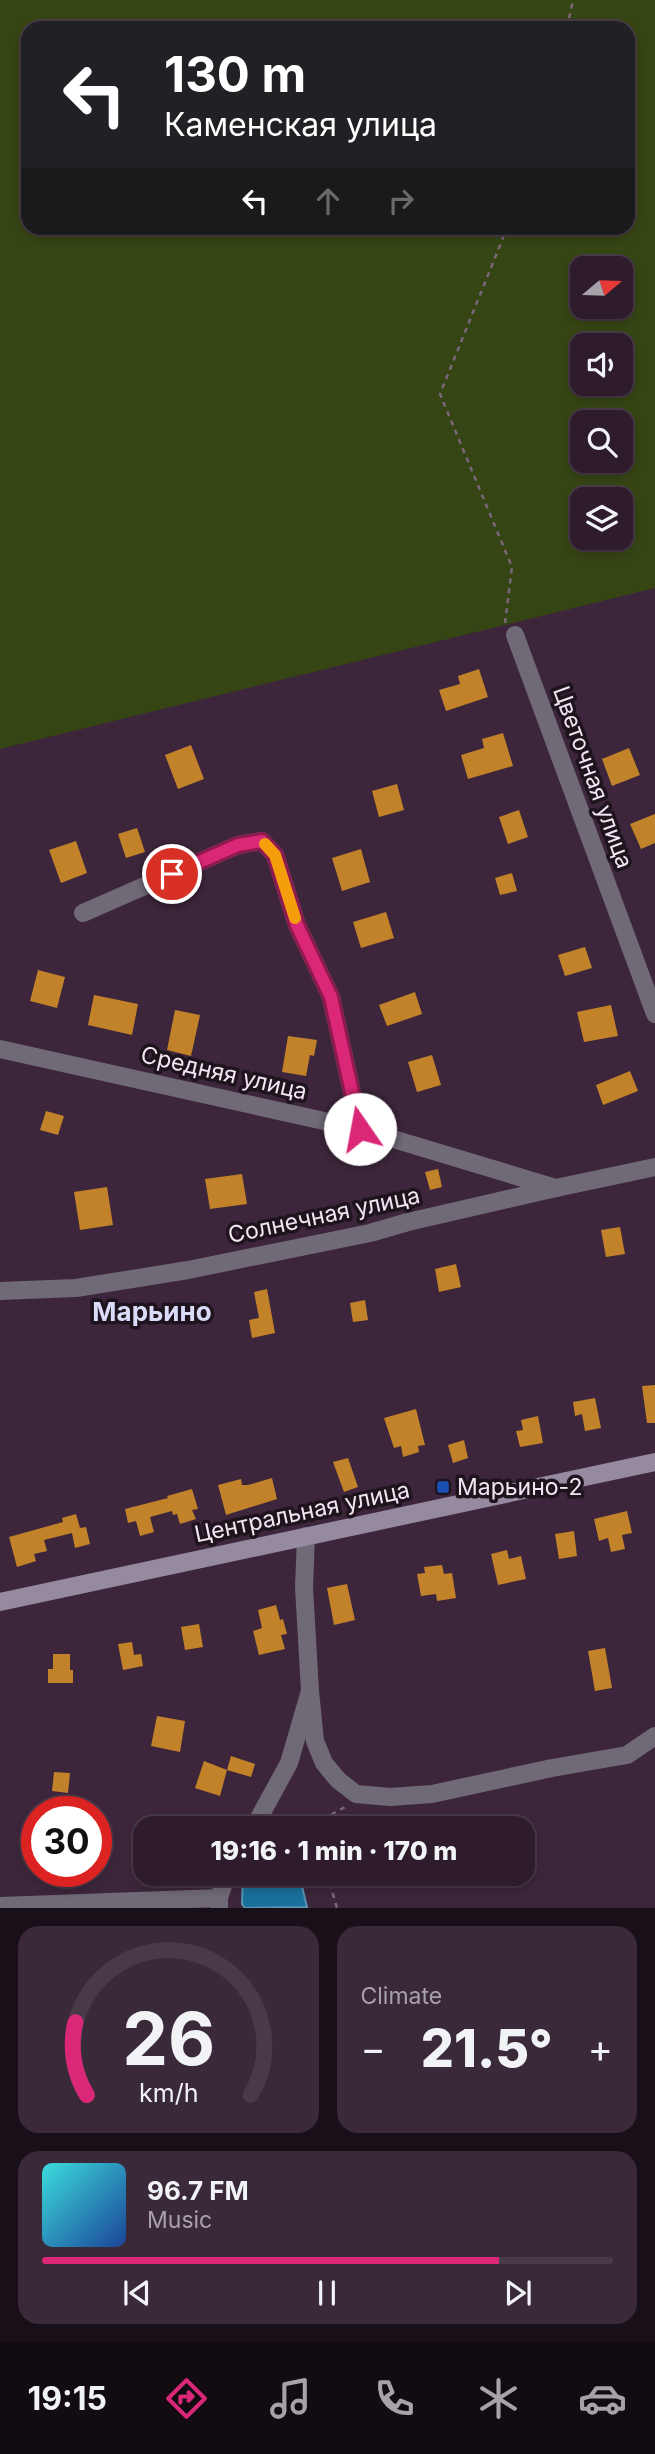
<!DOCTYPE html>
<meta charset="utf-8">
<style>
:root{--surface:#2e1c2c;--page:#3a2938;--text:#f1f3f6;--muted:#a7a1a9;--line:#493a48;--accent:#db2777}
body{margin:0;font-family:Inter,sans-serif;background:var(--page);color:var(--text);height:100vh;display:flex;flex-direction:column;font-size:26px;white-space:nowrap}
*{box-sizing:border-box;margin:0}
p{font-size:23px;color:var(--muted)}
.icon{flex:none;width:38px;height:38px;fill:none;stroke:currentColor;stroke-width:2;stroke-linecap:round;stroke-linejoin:round}
.map{position:relative;height:1908px;overflow:hidden}
.side{display:flex;flex-direction:column;gap:18px;padding:18px;background:#190f18;flex:1}
.side>*{flex:none}
.top-card{position:absolute;left:21px;top:21px;width:614px;height:214px;border-radius:21px;box-shadow:0 4px 10px #0003,0 0 0 2px var(--line);background:#202124;color:#fff;overflow:hidden}
.needle{width:46px;rotate:71deg}
.tools{position:absolute;left:570px;top:256px;display:grid;gap:14px}
.tools a{display:grid;place-items:center;width:63px;height:63px;border-radius:14px;background:var(--surface);box-shadow:0 4px 10px #0003,0 0 0 2px var(--line);font-size:35px}
.speed{position:absolute;left:21px;top:1796px;display:flex;gap:14px;font-size:35px;font-weight:700;text-align:center}
.speed>*{display:grid;place-content:center;width:91px;height:91px;border-radius:50%;background:var(--surface);box-shadow:0 4px 10px #0003,0 0 0 2px var(--line);line-height:1}
.speed .limit{border:10px solid #d22;background:#fff;color:#111}
.pin{position:absolute;display:grid;place-items:center;width:60px;height:60px;color:#fff;margin:-30px;border:4px solid #fff;border-radius:50%;box-shadow:0 2px 7px #0007}
.me{position:absolute;width:77px;margin:-38px;rotate:348deg;stroke-linejoin:round;filter:drop-shadow(0 0 5px #0008)}
.turn{display:flex;align-items:center;gap:24px;height:147px;padding:0 28px;font-size:32px}
.turn .icon{width:91px;height:91px;stroke-width:2.5}
.turn b{display:block;font-size:49px;line-height:60px}
.lanes{display:flex;align-items:center;height:66px;padding:0 28px;background:#0003;justify-content:center;gap:35px;direction:ltr}
.lanes .off{opacity:.35}
.big{font-size:52px;font-weight:800;line-height:1.1}
.side .widget{flex:1;display:flex;flex-direction:column;justify-content:center;gap:10px;min-width:0;padding:0 24px;border-radius:21px;background:var(--page)}
.side .dial{align-items:center;gap:0}
.dial svg{height:182px;overflow:visible;fill:none;stroke:var(--line);stroke-width:7;stroke-linecap:round;text-anchor:middle}
.dial text{fill:var(--text);stroke:none}
.song{display:flex;align-items:center;gap:21px}
.cover{width:84px;height:84px;border-radius:10px;background:linear-gradient(135deg,hsl(180 70% 55%),hsl(220 70% 35%))}
.played{height:7px;border-radius:4px;background:linear-gradient(90deg,var(--accent) 80%,var(--line) 80%)}
.keys{display:flex;justify-content:space-around;direction:ltr}
.heat{display:flex;justify-content:space-between;align-items:center;font-size:38px;direction:ltr}
.side .tiles{flex:1;display:grid;gap:18px;grid-template-columns:1fr 1fr}
.widget:last-child{grid-column:span 2}
.trip{position:absolute;left:133px;top:1816px;width:402px;height:70px;border-radius:21px;background:var(--surface);box-shadow:0 4px 10px #0003,0 0 0 2px var(--line);font-weight:800;line-height:70px;text-align:center}
.menu{display:flex;height:112px;justify-content:space-around;align-items:center;background:#120b12;color:var(--muted)}
.menu .icon{width:49px;height:49px}
.menu .on{color:var(--accent)}
.menu b{font-size:32px;color:var(--text)}
.map>svg:first-child{display:block}
</style>
<div class="map">
<svg width="655" height="1908" viewBox="0 0 655 1908">
<rect width="100%" height="100%" fill="#3d263b"/>
<path fill="#364514" fill-rule="evenodd" d="M0 0H655V588L0 749ZM28 28H628V228H28ZM583 268H621V306H583ZM583 345H621V383H583ZM583 422H621V460H583ZM583 499H621V537H583Z"/>
<path fill="#197099" stroke="#5a93b3" stroke-width="2" d="M243 1874H299L307 1907 245 1908 242 1904Z"/>
<g fill="#c1822a">
<path d="M479 669 488 697 446 711 439 690 460 684 458 676Z"/>
<path d="M503 733 513 766 468 779 461 755 484 748 482 739Z"/>
<path d="M191 745 204 779 178 789 165 755Z"/>
<path d="M629 748 640 775 612 786 602 759Z"/>
<path d="M397 784 404 810 379 817 372 791Z"/>
<path d="M519 810 528 837 508 844 499 817Z"/>
<path d="M655 814V843L641 849 630 824Z"/>
<path d="M137 828 145 852 126 858 118 834Z"/>
<path d="M76 841 87 873 61 883 49 850Z"/>
<path d="M361 849 370 882 342 891 332 858Z"/>
<path d="M512 873 517 891 500 895 495 878Z"/>
<path d="M386 912 394 938 361 948 353 922Z"/>
<path d="M585 947 592 968 565 976 558 955Z"/>
<path d="M38 970 65 977 57 1008 30 1001Z"/>
<path d="M415 992 422 1014 387 1026 379 1005Z"/>
<path d="M94 995 138 1004 132 1035 88 1025Z"/>
<path d="M611 1005 618 1036 584 1042 577 1012Z"/>
<path d="M175 1010 200 1015 191 1056 167 1050Z"/>
<path d="M288 1036 317 1040 314 1056 310 1055 306 1076 282 1072Z"/>
<path d="M432 1055 441 1085 417 1092 408 1062Z"/>
<path d="M630 1071 638 1091 603 1105 596 1085Z"/>
<path d="M46 1111 64 1116 58 1135 40 1130Z"/>
<path d="M438 1169 442 1187 430 1190 425 1172Z"/>
<path d="M242 1174 247 1204 210 1209 205 1179Z"/>
<path d="M107 1187 113 1225 80 1230 74 1192Z"/>
<path d="M620 1227 625 1254 606 1257 601 1230Z"/>
<path d="M456 1264 461 1287 439 1292 435 1269Z"/>
<path d="M267 1289 275 1333 252 1338 249 1320 259 1318 254 1292Z"/>
<path d="M365 1300 368 1320 353 1322 350 1303Z"/>
<path d="M655 1385V1423H647L642 1386Z"/>
<path d="M595 1398 601 1428 585 1431 582 1414 575 1416 573 1402Z"/>
<path d="M416 1409 425 1445 418 1446 419 1452 403 1457 401 1446 394 1448 384 1418Z"/>
<path d="M538 1416 543 1443 520 1447 516 1431 523 1430 521 1420Z"/>
<path d="M464 1440 468 1458 453 1463 448 1445Z"/>
<path d="M348 1458 358 1487 344 1492 333 1462Z"/>
<path d="M272 1478 277 1499 226 1515 218 1485 241 1479 242 1485H248Z"/>
<path d="M192 1489 198 1509 192 1510 196 1519 180 1524 177 1514 173 1515 172 1511 150 1517 154 1532 140 1536 136 1521 128 1523 125 1509 168 1498 167 1496Z"/>
<path d="M627 1511 632 1533 622 1535 625 1549 611 1552 608 1538 599 1541 594 1519Z"/>
<path d="M76 1514 80 1528 86 1527 90 1544 75 1548 72 1533 44 1540 47 1551 34 1554 36 1561 17 1567 9 1537 63 1522 62 1518Z"/>
<path d="M574 1531 577 1556 559 1559 555 1534Z"/>
<path d="M507 1550 509 1559 521 1556 526 1579 498 1585 491 1554Z"/>
<path d="M442 1565 444 1574 452 1573 456 1598 437 1601 436 1594 421 1596 417 1574 425 1573 424 1567Z"/>
<path d="M347 1584 355 1620 334 1625 327 1588Z"/>
<path d="M276 1605 280 1620 283 1619 287 1634 281 1635 285 1649 259 1655 253 1631 262 1628 258 1610Z"/>
<path d="M199 1624 203 1647 185 1650 181 1627Z"/>
<path d="M132 1642 134 1655 141 1654 143 1666 123 1670 118 1644Z"/>
<path d="M605 1648 612 1688 595 1691 588 1651Z"/>
<path d="M53 1654H70V1670H73V1683H48V1669H53Z"/>
<path d="M157 1716 185 1721 180 1752 151 1746Z"/>
<path d="M231 1756 255 1764 251 1777 227 1770Z"/>
<path d="M204 1761 227 1770 220 1796 195 1788Z"/>
<path d="M54 1772 70 1773 68 1793 52 1791Z"/>
</g>
<g fill="none" stroke-linecap="round" stroke-linejoin="round">
<g stroke="#7c677a" stroke-width="2.5" stroke-dasharray="5 5" stroke-linecap="butt">
<path d="M567 28 573 0"/>
<path d="M505 623 512 567 440 394 507 228"/>
<path d="M305 1829 345 1807"/>
<path d="M327 1874 337 1908"/>
</g>
<g stroke="#706a77" stroke-width="18">
<path d="M515 635 655 1014"/>
<path d="M83 913 238 845 262 841 275 855 297 925 331 997 360 1129"/>
<path d="M0 1049 360 1129 556 1188"/>
<path d="M0 1291 76 1288 188 1270 370 1233 408 1222 556 1188 655 1167"/>
<path d="M310 1691 315 1741 324 1763 338 1780 356 1794 390 1797 432 1794 552 1768 627 1755 655 1736"/>
<path d="M253 1829 289 1763 310 1691 304 1587 306 1536"/>
<path d="M0 1906 219 1898"/>
<path d="M219 1908V1898L227 1874"/>
</g>
<path stroke="#958a9f" stroke-width="18" d="M0 1602 655 1462"/>
</g>
<g fill="none" stroke-linecap="round" stroke-linejoin="round">
<g stroke="#8e194d" stroke-width="18">
<path id="route" d="M172 874 238 845 262 841 275 855 297 925 331 997 360 1129"/>
</g>
<use href="#route" stroke="#db2777" stroke-width="12"/>
<path stroke="#f59e0b" stroke-width="12" d="M265 844 275 855 295 918"/>
</g>
<rect fill="#1a4fb4" stroke="#1e141d" stroke-width="2.5" x="436" y="1480" width="14" height="14" rx="3.5"/>
<g text-anchor="middle" dominant-baseline="central" stroke-width="7" stroke-linejoin="round" paint-order="stroke">
<g font-size="23" fill="#f3e4f1" stroke="#1e141d">
<text transform="translate(593 777) rotate(70)">Цветочная улица</text>
<text transform="translate(224 1073) rotate(13)">Средняя улица</text>
<text transform="translate(324 1215) rotate(-12)">Солнечная улица</text>
<text transform="translate(302 1512) rotate(-12)">Центральная улица</text>
</g>
<g font-size="23" fill="#f3e4f1" stroke="#1e141d" text-anchor="start">
<text x="457" y="1487">Марьино-2</text>
</g>
<g font-size="26" font-weight="bold" fill="#d9dbf9" stroke="#1e141d">
<text x="152" y="1311">Марьино</text>
</g>
</g>
</svg>
<div class="tools">
<a><svg class="needle" viewBox="-14 -14 28 28"><path d="M0-13l5 13h-10z" fill="#e53935"/><path d="M0 13l5-13h-10z" fill="#a7a1a9"/></svg></a>
<a><svg class="icon" aria-label="sound" viewBox="0 0 24 24"><path d="M4 9h4l5-4v14l-5-4H4zM17 9q2 3 0 6"/></svg></a>
<a><svg class="icon" aria-label="search" viewBox="0 0 24 24"><circle cx="10" cy="10" r="6"/><path d="M15 15l6 6"/></svg></a>
<a><svg class="icon" aria-label="layers" viewBox="0 0 24 24"><path d="M12 4l9 5-9 5-9-5zM3 14l9 5 9-5"/></svg></a>
</div>
<div class="speed"><div class="limit">30</div></div>
<div class="pin" style="left:172px;top:874px;background:#d93025"><svg class="icon" aria-label="arrive" viewBox="0 0 24 24"><path d="M6 21V4h12l-3 4 3 4H6"/></svg></div>
<svg class="me" style="left:360px;top:1129px" viewBox="-20 -20 40 40"><circle r="19" fill="#fff"/><path d="M0-13L10 11 0 6-10 11z" fill="#db2777"/></svg>
<div class="trip">19:16 · 1 min · 170 m</div>
<div class="top-card">
<div class="turn"><svg class="icon" aria-label="left" viewBox="0 0 24 24"><path d="M17 20v-9H6M10 6l-5 5 5 5"/></svg><div><b>130 m</b>Каменская улица</div></div>
<div class="lanes"><svg class="icon" aria-label="left" viewBox="0 0 24 24"><path d="M17 20v-9H6M10 6l-5 5 5 5"/></svg><svg class="icon off" aria-label="ahead" viewBox="0 0 24 24"><path d="M12 20V5M6 11l6-6 6 6"/></svg><svg class="icon off" aria-label="right" viewBox="0 0 24 24"><path d="M7 20v-9h11M14 6l5 5-5 5"/></svg></div>
</div>
</div>
<section class="side">
<div class="tiles">
<div class="widget dial"><svg viewBox="0 0 100 80">
<path d="M14 69A42 42 0 1 1 86 69"/>
<path d="M14 69A42 42 0 0 1 9 37" stroke="#db2777"/>
<text x="50" y="56" font-size="32" font-weight="700">26</text>
<text x="50" y="72" font-size="11">km/h</text>
</svg></div>
<div class="widget"><p>Climate</p>
<div class="heat"><a>−</a><b class="big">21.5°</b><a>+</a></div>
</div>
<div class="widget">
<div class="song"><i class="cover"></i><div><b>96.7 FM</b><p>Music</p></div></div>
<div class="played"></div>
<div class="keys"><svg class="icon" aria-label="previous" viewBox="0 0 24 24"><path d="M18 5L8 12l10 7zM5 5v14"/></svg><svg class="icon" aria-label="pause" viewBox="0 0 24 24"><path d="M8 5v14M16 5v14"/></svg><svg class="icon" aria-label="next" viewBox="0 0 24 24"><path d="M6 5l10 7-10 7zM19 5v14"/></svg></div>
</div>
</div>
</section>
<nav class="menu">
<b>19:15</b>
<svg class="icon on" aria-label="directions" viewBox="0 0 24 24"><path d="M12 3l9 9-9 9-9-9zM9 14v-3h6M13 9l2 2-2 2"/></svg>
<svg class="icon" aria-label="music" viewBox="0 0 24 24"><path d="M9 18V5l10-2v13"/><circle cx="6" cy="18" r="3"/><circle cx="16" cy="16" r="3"/></svg>
<svg class="icon" aria-label="phone" viewBox="0 0 24 24"><path d="M5 4h4l2 5-3 2q2 4 5 5l2-3 5 2v4C11 20 4 13 5 4z"/></svg>
<svg class="icon" aria-label="climate" viewBox="0 0 24 24"><path d="M12 3v18M4 7l16 10M4 17L20 7"/></svg>
<svg class="icon" aria-label="car" viewBox="0 0 24 24"><path d="M5 17H2v-5l4-1 3-4h7l3 4 3 1v5h-3M9 17h6M6 11h13"/><circle cx="7" cy="17" r="2"/><circle cx="17" cy="17" r="2"/></svg>
</nav>
